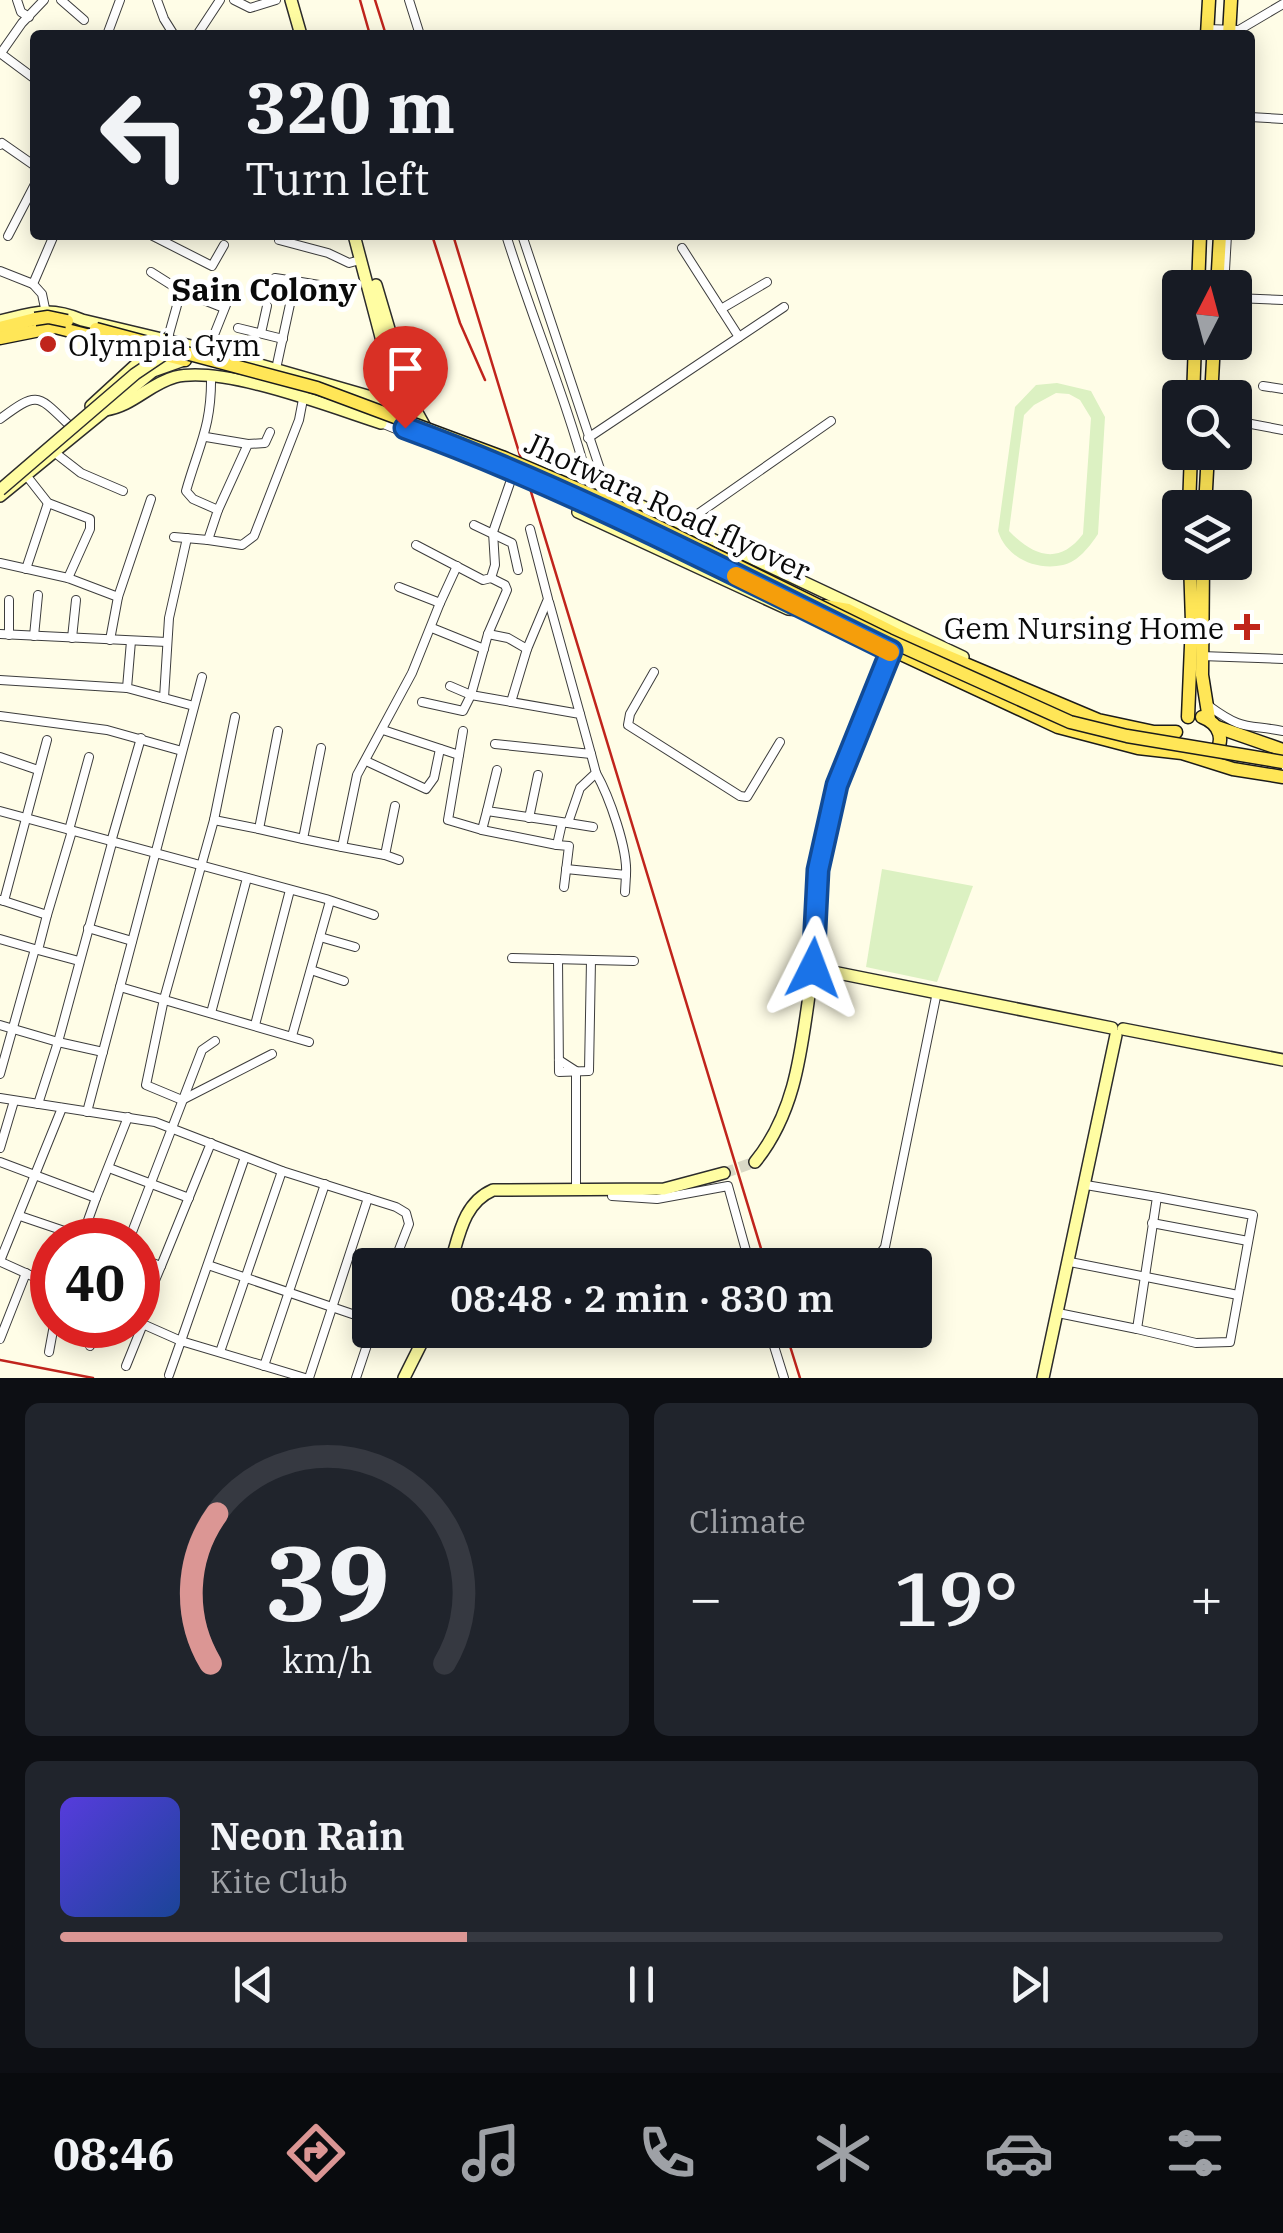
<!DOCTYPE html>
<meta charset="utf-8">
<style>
:root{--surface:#171b24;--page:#20242c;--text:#f1f3f6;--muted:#9ea1a6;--line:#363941;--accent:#db9694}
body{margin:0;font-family:"IBM Plex Serif",serif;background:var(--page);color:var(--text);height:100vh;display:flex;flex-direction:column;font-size:38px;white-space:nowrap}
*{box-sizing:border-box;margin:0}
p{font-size:32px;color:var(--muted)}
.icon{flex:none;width:55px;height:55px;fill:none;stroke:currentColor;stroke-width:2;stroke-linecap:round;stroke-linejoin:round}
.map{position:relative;height:1378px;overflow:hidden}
.panel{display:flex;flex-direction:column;gap:25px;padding:25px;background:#0d0f14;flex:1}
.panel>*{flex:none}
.banner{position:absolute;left:30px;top:30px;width:1225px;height:210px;border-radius:10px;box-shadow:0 5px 25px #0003;background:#171b24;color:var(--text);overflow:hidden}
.needle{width:65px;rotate:6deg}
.buttons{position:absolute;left:1162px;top:270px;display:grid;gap:20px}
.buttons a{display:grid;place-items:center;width:90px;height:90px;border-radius:10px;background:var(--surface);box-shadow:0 5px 25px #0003;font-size:50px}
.speed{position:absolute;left:30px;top:1218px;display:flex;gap:20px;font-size:50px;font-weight:700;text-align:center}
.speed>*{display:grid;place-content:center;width:130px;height:130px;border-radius:50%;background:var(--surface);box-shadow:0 5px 25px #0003;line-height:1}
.speed .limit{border:15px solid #d22;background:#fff;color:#111}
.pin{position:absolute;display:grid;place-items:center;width:85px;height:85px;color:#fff;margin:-102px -42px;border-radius:50% 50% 50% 0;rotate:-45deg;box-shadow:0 0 10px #0007}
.pin .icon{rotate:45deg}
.me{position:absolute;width:110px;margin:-55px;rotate:3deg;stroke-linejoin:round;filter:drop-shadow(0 0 8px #0008)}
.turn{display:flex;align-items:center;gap:35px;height:210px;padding:0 50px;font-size:45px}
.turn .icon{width:130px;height:130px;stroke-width:2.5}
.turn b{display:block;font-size:70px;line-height:85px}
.big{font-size:75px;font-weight:600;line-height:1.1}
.panel .widget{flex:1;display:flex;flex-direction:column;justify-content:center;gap:15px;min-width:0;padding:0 35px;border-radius:15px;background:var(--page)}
.panel .dial{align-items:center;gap:0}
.dial svg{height:260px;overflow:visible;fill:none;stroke:var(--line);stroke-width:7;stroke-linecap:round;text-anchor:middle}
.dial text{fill:var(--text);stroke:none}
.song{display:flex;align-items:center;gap:30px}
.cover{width:120px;height:120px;border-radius:15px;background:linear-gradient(135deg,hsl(250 70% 55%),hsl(220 70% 35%))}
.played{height:10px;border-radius:5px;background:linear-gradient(90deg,var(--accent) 35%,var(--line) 35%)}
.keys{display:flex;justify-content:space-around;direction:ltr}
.heat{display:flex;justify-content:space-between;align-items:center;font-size:55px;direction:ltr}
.panel .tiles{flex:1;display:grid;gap:25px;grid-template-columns:1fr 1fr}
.widget:last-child{grid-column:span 2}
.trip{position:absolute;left:352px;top:1248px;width:580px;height:100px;border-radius:10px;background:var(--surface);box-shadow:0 5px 25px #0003;font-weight:600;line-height:100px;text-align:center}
.tab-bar{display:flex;height:160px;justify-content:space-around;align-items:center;background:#090b0e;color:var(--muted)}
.tab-bar .icon{width:70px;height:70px}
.tab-bar .on{color:var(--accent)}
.tab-bar b{font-size:45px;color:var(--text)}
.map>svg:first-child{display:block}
</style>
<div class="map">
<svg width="1283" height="1378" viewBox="0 0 1283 1378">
<rect width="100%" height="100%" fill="#fffde7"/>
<g fill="#dcf1c2" fill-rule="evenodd">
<path d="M1057 383 1091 391 1105 417 1098 534C1090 546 1078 562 1063 565 1035 571 1006 557 998 531L1015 407 1036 385ZM1056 393 1069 394 1080 400 1091 418 1083 534C1059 566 1033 556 1009 531L1010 523 1024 415 1034 405Z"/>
<path d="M882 869 973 886 937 982 866 967Z"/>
</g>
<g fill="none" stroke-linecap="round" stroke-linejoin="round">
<path stroke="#dad9c6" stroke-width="11" stroke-dasharray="11 5.5" stroke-linecap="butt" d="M724 1173 755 1162"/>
<g stroke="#3d3d3d" stroke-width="10">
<g id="street">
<path d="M17 0 21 12 29 17"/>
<path d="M61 0 84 20"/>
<path d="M157 0 164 19 174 35"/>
<path d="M234 0 250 8 276 0"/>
<path d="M409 0 420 35"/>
<path d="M1207 29 1239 30 1283 4"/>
<path d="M107 35 120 0"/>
<path d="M197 35 220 0"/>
<path d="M0 53 35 79"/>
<path d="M1 53 22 23 44 0"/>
<path d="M1250 117 1283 119"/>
<path d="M0 145 2 143 35 166"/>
<path d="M151 235 212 266 224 245"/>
<path d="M506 235C532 318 566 398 588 481"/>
<path d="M522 235 607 490"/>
<path d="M8 236 35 184"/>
<path d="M279 240 328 253 349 263 360 260"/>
<path d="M682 248 739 337"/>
<path d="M0 271 33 284"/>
<path d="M151 272 181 291 167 341"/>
<path d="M275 278 295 281"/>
<path d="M1224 288 1227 235"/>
<path d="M181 291 224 308"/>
<path d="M1235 298 1283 300"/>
<path d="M721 309 767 282"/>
<path d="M46 313 42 294 33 284 54 235"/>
<path d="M238 328 283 339"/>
<path d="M261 333 267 306"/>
<path d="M208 350 234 285"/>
<path d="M276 369 295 281 331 287"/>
<path d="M1263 386 1283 389"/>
<path d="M0 419C38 391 37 394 70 426"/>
<path d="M1235 421 1283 430"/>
<path d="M381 423 512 477 493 532 495 565 491 578 483 580 416 545"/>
<path d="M206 437 248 444"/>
<path d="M588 438 784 307"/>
<path d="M54 452 81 473 123 491"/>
<path d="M26 475 48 503 90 519V529L68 578"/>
<path d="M218 510 248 444 265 443 270 432"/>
<path d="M474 525 512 543 518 570"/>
<path d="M682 525 831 421"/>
<path d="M174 537 208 540 218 510 193 499 186 491C199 445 212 426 211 375"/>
<path d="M208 540 242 545 254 536 299 420 304 394"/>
<path d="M0 563 68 578 118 597"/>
<path d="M26 569 48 503"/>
<path d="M491 578 505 585 507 590 488 634 508 638 527 649"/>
<path d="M399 587 440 603 457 566"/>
<path d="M549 602 580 714"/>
<path d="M432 628 484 649"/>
<path d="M0 634 167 642"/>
<path d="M488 634 471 695 580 714 591 754 495 744"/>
<path d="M9 635V600"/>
<path d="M34 636 38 595"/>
<path d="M72 638 76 600"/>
<path d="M110 640 118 597 151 499"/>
<path d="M131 641 127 688 164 698 169 618 187 538"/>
<path d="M1201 656 1283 659"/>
<path d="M654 672 630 714 628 725 740 796 747 797 780 742"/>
<path d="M0 680 127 688"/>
<path d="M164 698 194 706"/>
<path d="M422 702 463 711 471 695 450 686"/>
<path d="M511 702 527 649 548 599 530 529"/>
<path d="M1209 706C1243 731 1246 724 1283 731"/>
<path d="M0 716 107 730 182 751"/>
<path d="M235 717 214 820 164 999 146 1085 182 1100 272 1054"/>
<path d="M383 730 459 755 463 731"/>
<path d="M278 731 259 829 303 839"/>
<path d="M321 748 303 839 342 847"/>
<path d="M459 755 448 820 482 830 487 811"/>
<path d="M0 757 38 770"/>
<path d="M366 761 426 789 434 778 440 749"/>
<path d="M497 770 487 811 568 823 580 788 596 773 591 754"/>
<path d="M395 806 385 855 342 847 357 775 412 673 440 603"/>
<path d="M0 811 326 899 374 915"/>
<path d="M529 818 538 775"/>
<path d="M214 820 259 829"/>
<path d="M568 823 593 827"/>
<path d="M69 830 89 757"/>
<path d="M482 830 557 845 562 823"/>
<path d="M111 842 141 738"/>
<path d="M557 845 569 846 564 887"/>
<path d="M385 855 399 860"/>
<path d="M566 869 626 875C628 849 609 796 596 773"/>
<path d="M625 892 626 875"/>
<path d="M0 900 4 901 47 740"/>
<path d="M4 901 47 915 72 831"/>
<path d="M47 915 38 950 79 961"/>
<path d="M88 928 132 941"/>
<path d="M320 937 355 947"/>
<path d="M0 939 38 950"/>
<path d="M512 958 634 961"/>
<path d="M558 959 559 1072 589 1071 591 960"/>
<path d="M311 970 344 981"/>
<path d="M120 987 309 1042"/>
<path d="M211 1013 247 878"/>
<path d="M0 1025 58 1042 38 1104"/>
<path d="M255 1025 290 890"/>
<path d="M292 1036 330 901"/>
<path d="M103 1052 58 1042 112 843"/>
<path d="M559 1060 576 1071V1188"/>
<path d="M0 1074 35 949"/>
<path d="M0 1098 155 1122 282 1171 396 1207 406 1213 409 1224 393 1265"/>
<path d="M87 1112 202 677"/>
<path d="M0 1148 14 1101"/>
<path d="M0 1162 96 1198 128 1117"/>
<path d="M109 1168 189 1198"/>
<path d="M612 1196 657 1199 728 1186 750 1265"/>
<path d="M20 1216 82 1237 96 1198"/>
<path d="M1152 1223 1248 1241"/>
<path d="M129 1240 202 1050 215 1041"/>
<path d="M880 1254 885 1247 937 992"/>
<path d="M138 1258 161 1266 211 1143"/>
<path d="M0 1261 62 1108"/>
<path d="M1 1262 52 1285"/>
<path d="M1070 1262 1238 1295"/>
<path d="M208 1265 370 1320"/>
<path d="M148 1297 161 1266"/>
<path d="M1058 1313 1137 1329 1157 1197 1086 1185"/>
<path d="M138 1322 181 1341 245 1157"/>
<path d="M1137 1329 1196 1343 1230 1342 1253 1215 1157 1197"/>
<path d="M769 1330 784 1378"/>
<path d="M0 1339 26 1273"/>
<path d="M90 1346 99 1325"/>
<path d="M49 1352 54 1325"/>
<path d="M220 1352 282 1171"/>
<path d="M126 1366 143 1324"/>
<path d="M264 1366 325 1184"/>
<path d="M169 1375 181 1341 305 1378"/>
<path d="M309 1378 368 1198"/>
<path d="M356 1378 372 1330"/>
</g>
</g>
<g stroke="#2c2c2c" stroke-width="14">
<g id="secondary">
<path d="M291 0 301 35"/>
<path d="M376 285 410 400 425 427"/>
<path d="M0 321C33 313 49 306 82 320L208 350 385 401"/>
<path d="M91 406 140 361V355L128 350"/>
<path d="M105 410C133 406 149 384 175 377 224 365 331 407 381 423L391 375 354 235"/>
<path d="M389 415 400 403 401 386"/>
<path d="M0 496 153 371 184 360"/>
<path d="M802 610 788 609 578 512 588 481 963 657"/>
<path d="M813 968 818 871 837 785 891 651"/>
<path d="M1123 1029 1283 1060"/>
<path d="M755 1162C800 1107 802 1037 813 968L1112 1028"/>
<path d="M450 1265C459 1236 463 1203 493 1190L664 1189 724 1173"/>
<path d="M404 1378 428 1330"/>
<path d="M1043 1378 1116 1035"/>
</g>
</g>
<g stroke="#1b1b1b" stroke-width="15">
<g id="primary">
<path d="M1207 35 1209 0"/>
<path d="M1229 35 1231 0"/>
<path d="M1198 288 1200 235"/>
<path d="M1217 288 1220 235"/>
<path d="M0 328 35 319"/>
<path d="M0 338 55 327 185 360"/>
<path d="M1193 398 1195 342"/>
<path d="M1211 398 1214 342"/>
<path d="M1189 508 1191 452"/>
<path d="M1205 508 1208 452"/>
<path d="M1203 562 1202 675 1209 719"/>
<path d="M783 599 1058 727 1138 748 1182 753 1233 769 1283 777"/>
<path d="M825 606 848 610 906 639 1098 720 1154 732H1176"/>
<path d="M1188 717 1192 622 1190 562"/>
<path d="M1202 717C1220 724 1226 741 1213 755"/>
<path d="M1217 727 1283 750"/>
</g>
</g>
<use href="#street" stroke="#fff" stroke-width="8"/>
<use href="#secondary" stroke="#fffda2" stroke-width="11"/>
<use href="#primary" stroke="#ffe657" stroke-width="12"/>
<g stroke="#c0241c" stroke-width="2.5">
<path d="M360 0 370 35"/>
<path d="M375 0 386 35"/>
<path d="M432 235 460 323 485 380"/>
<path d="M453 235 766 1265"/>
<path d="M785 1330 800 1378"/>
<path d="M0 1360 93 1378"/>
</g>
<g stroke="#2c2c2c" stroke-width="14" stroke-linecap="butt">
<path id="secondary-bridge" d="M0 490 135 374 172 349"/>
</g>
<g stroke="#1b1b1b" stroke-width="15" stroke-linecap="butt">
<g id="primary-bridge">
<path d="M35 319 48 317 67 321"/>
<path d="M96 329 317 388 502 457 606 501 888 640 1070 722 1127 736 1283 762"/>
<path d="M515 471 783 599"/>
</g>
</g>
<use href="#secondary-bridge" stroke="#fffda2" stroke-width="11"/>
<use href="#primary-bridge" stroke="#ffe657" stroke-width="12"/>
</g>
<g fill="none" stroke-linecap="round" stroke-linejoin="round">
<g stroke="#114b97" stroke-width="25">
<path id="route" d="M405 428C572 489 731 573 891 651L837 785 818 870 813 968"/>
</g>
<use href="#route" stroke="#1a73e8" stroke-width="18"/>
<path stroke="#f59e0b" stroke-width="18" d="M736 576 890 652"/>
</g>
<g fill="#c0241c" stroke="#fff" stroke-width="4">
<circle cx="48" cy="344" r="10"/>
<path d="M1242 612h10v10h10v10h-10v10h-10v-10h-10v-10h10z"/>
</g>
<g text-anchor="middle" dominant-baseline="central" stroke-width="10" stroke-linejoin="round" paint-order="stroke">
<g font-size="30" fill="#0a0a0a" stroke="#fff" text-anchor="start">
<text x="68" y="344">Olympia Gym</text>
<text x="1224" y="627" text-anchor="end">Gem Nursing Home</text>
</g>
<g font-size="30" fill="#0a0a0a" stroke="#fff">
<text transform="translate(668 506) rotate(25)">Jhotwara Road flyover</text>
</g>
<g font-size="32" font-weight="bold" fill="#0a0a0a" stroke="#fff">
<text x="264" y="289">Sain Colony</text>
</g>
</g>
</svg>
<div class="buttons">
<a><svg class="needle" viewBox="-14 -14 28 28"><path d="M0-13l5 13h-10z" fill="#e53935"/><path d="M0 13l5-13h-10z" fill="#9ea1a6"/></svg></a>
<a><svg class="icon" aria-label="search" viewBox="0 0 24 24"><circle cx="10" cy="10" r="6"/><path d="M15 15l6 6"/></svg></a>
<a><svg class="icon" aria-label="layers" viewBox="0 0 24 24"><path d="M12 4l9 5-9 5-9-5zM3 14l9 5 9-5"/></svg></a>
</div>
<div class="speed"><div class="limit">40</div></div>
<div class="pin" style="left:405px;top:428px;background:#d93025"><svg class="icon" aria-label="arrive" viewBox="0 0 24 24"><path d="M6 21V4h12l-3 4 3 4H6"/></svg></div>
<svg class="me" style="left:813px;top:968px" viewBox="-20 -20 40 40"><path d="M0-17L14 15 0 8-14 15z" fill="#1a73e8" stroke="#fff" stroke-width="4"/></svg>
<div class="trip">08:48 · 2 min · 830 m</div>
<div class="banner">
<div class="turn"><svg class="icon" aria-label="left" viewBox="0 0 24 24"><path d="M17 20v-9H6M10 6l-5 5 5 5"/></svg><div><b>320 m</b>Turn left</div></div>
</div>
</div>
<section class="panel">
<div class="tiles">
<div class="widget dial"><svg viewBox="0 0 100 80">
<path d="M14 69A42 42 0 1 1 86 69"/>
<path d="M14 69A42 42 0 0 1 16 23" stroke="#db9694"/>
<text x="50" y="56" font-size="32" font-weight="700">39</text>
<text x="50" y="72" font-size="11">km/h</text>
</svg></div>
<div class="widget"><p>Climate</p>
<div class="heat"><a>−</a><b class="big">19°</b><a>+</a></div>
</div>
<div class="widget">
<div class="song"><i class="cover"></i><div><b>Neon Rain</b><p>Kite Club</p></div></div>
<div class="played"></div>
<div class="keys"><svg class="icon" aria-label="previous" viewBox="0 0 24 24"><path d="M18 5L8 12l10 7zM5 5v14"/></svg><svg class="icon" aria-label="pause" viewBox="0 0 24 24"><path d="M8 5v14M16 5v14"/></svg><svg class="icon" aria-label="next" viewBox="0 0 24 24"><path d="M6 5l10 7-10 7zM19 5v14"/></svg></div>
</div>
</div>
</section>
<nav class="tab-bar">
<b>08:46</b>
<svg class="icon on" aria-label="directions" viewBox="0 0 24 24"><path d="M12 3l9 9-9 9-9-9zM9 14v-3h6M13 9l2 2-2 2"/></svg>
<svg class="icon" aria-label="music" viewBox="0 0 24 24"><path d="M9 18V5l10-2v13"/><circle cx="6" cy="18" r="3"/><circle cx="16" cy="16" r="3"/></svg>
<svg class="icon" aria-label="phone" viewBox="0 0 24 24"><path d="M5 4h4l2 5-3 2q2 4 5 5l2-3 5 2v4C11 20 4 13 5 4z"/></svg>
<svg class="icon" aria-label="climate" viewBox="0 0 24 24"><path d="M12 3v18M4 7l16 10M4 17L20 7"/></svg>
<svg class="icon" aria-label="car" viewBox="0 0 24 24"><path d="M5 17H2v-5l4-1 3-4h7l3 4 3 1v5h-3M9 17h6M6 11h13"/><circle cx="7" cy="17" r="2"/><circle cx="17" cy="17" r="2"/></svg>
<svg class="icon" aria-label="filters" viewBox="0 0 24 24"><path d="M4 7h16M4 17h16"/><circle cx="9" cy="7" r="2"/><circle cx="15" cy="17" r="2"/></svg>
</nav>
